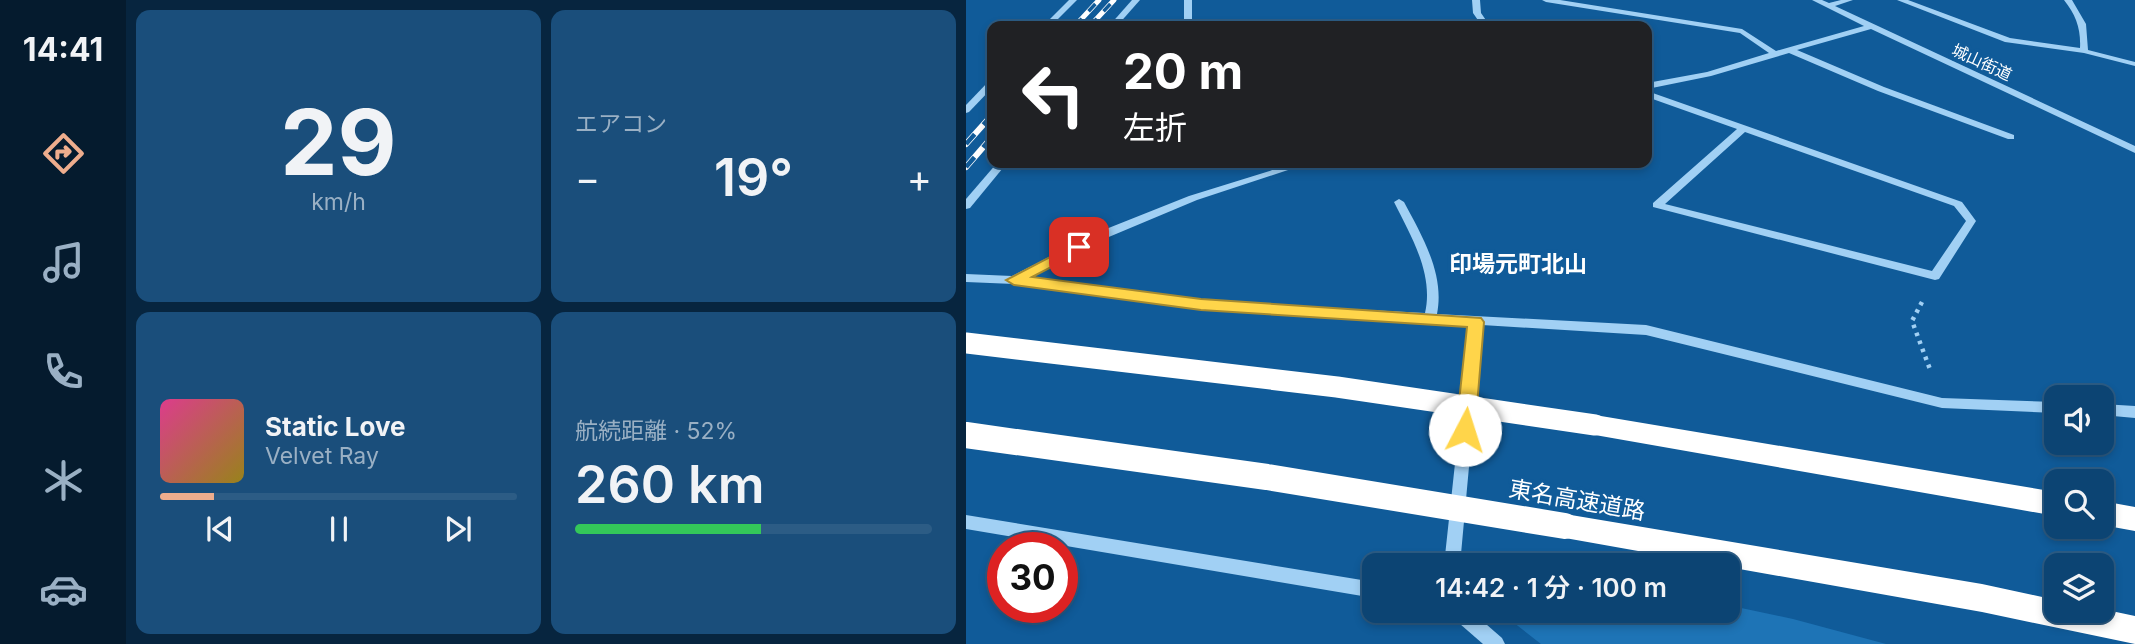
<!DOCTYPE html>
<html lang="ja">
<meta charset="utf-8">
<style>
:root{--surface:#0c4473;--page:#1a4e7b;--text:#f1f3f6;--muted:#9ab0c4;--line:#2c5c85;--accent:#eead8d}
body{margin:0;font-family:Inter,"Noto Sans JP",sans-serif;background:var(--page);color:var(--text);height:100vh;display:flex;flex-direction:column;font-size:26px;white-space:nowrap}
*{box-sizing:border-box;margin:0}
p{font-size:23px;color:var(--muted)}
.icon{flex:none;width:38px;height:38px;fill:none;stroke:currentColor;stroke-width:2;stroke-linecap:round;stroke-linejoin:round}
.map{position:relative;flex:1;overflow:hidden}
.details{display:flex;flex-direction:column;gap:10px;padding:10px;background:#07253f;width:840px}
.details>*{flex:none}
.hud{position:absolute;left:21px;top:21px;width:665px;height:147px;border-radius:14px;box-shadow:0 4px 10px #0003,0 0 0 2px var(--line);background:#202124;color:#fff;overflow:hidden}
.fabs{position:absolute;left:1078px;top:385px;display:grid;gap:14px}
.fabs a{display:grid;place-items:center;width:70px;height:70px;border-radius:14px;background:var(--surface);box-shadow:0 4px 10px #0003,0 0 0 2px var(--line);font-size:35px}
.speed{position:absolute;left:21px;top:532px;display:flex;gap:14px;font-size:35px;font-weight:700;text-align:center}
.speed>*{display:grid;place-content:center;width:91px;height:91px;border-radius:50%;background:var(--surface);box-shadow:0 4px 10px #0003,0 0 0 2px var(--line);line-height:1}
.speed .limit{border:10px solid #d22;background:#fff;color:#111}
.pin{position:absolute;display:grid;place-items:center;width:60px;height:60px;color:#fff;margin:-30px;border-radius:14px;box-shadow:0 4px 10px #0006}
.me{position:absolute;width:77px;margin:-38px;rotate:5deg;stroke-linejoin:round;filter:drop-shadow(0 0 5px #0008)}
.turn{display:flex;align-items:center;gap:24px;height:147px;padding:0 21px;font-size:32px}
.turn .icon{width:91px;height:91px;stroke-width:2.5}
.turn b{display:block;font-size:49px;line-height:60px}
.big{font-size:52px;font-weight:600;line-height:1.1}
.details .card{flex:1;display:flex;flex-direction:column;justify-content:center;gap:10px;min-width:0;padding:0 24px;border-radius:14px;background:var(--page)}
.details .dial{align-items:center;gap:0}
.dial b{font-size:91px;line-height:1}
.song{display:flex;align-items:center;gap:21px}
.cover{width:84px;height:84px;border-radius:10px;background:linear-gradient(135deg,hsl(330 70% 55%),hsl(50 70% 35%))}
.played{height:7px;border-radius:4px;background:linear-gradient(90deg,var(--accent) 15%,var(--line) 15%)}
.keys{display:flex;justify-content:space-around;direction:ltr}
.heat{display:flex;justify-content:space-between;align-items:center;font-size:38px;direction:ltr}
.charge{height:10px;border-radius:5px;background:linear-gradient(90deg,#34c759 52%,var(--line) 0)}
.details .tiles{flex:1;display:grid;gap:10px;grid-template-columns:repeat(2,1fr)}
.trip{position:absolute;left:396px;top:553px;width:378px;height:70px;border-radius:14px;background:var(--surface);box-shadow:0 4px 10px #0003,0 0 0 2px var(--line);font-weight:600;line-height:70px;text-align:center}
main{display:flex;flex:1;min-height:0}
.tabs{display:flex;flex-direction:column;width:126px;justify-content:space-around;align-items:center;background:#051b2e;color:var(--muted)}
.tabs .icon{width:49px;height:49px}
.tabs .current{color:var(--accent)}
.tabs b{font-size:32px;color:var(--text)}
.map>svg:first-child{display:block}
</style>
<main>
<nav class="tabs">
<b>14:41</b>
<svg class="icon current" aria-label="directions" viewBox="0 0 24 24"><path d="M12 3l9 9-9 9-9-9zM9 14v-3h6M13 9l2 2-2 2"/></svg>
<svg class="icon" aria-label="music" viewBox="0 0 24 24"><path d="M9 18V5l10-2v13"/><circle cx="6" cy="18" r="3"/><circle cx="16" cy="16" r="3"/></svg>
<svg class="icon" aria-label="phone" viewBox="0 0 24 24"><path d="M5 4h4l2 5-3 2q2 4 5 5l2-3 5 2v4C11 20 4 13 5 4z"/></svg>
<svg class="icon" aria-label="climate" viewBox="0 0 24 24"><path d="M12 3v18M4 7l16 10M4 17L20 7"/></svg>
<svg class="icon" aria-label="car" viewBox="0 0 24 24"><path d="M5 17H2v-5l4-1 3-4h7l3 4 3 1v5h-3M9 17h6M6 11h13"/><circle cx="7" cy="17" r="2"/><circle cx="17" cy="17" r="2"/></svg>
</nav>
<section class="details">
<div class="tiles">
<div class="card dial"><b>29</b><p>km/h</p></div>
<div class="card"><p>エアコン</p>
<div class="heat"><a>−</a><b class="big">19°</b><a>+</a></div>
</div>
<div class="card">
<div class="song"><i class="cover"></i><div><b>Static Love</b><p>Velvet Ray</p></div></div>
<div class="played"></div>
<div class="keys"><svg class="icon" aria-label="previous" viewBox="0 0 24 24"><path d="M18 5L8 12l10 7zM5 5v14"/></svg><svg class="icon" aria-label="pause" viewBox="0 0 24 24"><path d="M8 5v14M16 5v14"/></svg><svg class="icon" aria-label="next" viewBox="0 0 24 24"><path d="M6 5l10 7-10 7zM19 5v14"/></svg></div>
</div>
<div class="card"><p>航続距離 · 52%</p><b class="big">260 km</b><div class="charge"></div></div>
</div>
</section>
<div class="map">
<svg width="1169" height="644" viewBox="0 0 1169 644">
<rect width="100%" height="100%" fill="#105b99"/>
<path fill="#1e74b6" d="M761 605 827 619 920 644H575L533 611H761Z"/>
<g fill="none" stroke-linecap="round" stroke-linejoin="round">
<path stroke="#a1d0f4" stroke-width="4.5" stroke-dasharray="3.5 5" stroke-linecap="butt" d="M956 302 946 321 965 372"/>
<g fill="#a1d0f4" fill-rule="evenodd">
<path d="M103 0H111L85 26H77Z"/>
<path d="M166 0H174L151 26H143Z"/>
<rect x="218" y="0" width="8" height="26"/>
<path d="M506 0H514L515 13 524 26H516L507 13Z"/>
<path d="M576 0H594L776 29 810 51 898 26 846 0H856L863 3 875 0H887L869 6 1169 146V153L905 29 831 50 918 87 1048 135V139H1042L912 91 823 53 745 76 681 89V83L741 72 803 53 774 33 580 2Z"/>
<path d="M931 0H942L1044 38 1114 48C1115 29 1110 15 1098 0H1106L1120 24 1122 50 1169 62V66L1118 53 1039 42Z"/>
<path d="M23 81H26V88L3 112 0 113V105Z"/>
<path d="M681 91 996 202 1010 221 973 279 969 280 687 207V203L771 129 681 97ZM779 132 988 206 1000 221 966 271 699 204Z"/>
<path d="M31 163H41L4 208 0 209V199Z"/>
<path d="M329 163H343L231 200 138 239 62 278 235 301 459 313C468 274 445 236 428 202L433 199 438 202C456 236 479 274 471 314L680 325 976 398 1090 402V413L976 408 680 335 516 325 494 565H478L504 325 235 309 48 284 0 282V274L46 276 130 233 223 196Z"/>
<path d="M1136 404 1169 406V418L1136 415Z"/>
<path d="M0 515 408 582V598L0 529Z"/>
<path d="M484 611H505L536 638 539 644H517L486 617Z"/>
</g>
<g fill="#fff" fill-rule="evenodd">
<path d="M629 415 1090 492V516L629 435 621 432 617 425 621 418Z"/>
<path d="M1136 501 1169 507V531L1136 525Z"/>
<path d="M599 514 1016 584 1090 600V611L1136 609 1169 616V644L1016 612 599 538 590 535 586 526 590 517Z"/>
</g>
<g stroke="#fff" stroke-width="5">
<g id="rail-far1">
<path d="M109 26 133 0"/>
<path d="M124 26 148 0"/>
</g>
</g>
<g stroke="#fff" stroke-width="6">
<g id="rail">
<path d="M0 144 26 115"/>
<path d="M0 167 26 137"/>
</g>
</g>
<use href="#rail-far1" stroke="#105b99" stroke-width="3.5" stroke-dasharray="10" stroke-linecap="butt"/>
<use href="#rail" stroke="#105b99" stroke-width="4.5" stroke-dasharray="13" stroke-linecap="butt"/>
<path stroke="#fff" stroke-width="21" d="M0 343 371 387 629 425"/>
<path stroke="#fff" stroke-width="26" d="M0 435 301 477 599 526"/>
</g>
<path fill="#ffd54a" stroke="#a68a30" stroke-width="2" d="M113 242 118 244V250L66 277 235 299 515 318 518 322 509 430 499 438 490 430 501 327 235 310 48 285 40 280Z"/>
<g text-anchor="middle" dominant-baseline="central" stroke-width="7" stroke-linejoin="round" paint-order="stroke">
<g font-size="16" fill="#fff" stroke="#105b99">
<text transform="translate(1016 62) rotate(25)">城山街道</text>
</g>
<g font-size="23" font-weight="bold" fill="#fff" stroke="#105b99">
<text x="552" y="264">印場元町北山</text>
</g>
<g font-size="23" fill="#fff" stroke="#105b99">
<text transform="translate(611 500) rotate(10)">東名高速道路</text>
</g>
</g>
</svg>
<div class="fabs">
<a><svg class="icon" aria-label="sound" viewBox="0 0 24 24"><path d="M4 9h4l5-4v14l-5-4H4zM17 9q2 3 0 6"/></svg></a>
<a><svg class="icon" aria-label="search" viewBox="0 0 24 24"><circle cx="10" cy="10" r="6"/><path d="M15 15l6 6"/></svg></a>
<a><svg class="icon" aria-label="layers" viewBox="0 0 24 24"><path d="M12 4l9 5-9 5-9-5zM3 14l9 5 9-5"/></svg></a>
</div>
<div class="speed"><div class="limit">30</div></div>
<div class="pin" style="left:113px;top:247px;background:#d93025"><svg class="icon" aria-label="arrive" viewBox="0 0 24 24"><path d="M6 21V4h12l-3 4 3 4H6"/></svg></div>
<svg class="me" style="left:499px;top:430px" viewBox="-20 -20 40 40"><circle r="19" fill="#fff"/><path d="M0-13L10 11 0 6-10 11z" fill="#ffd54a"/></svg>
<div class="trip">14:42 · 1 分 · 100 m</div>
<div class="hud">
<div class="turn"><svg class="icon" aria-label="left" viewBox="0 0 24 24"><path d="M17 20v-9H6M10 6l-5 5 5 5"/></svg><div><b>20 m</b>左折</div></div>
</div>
</div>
</main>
